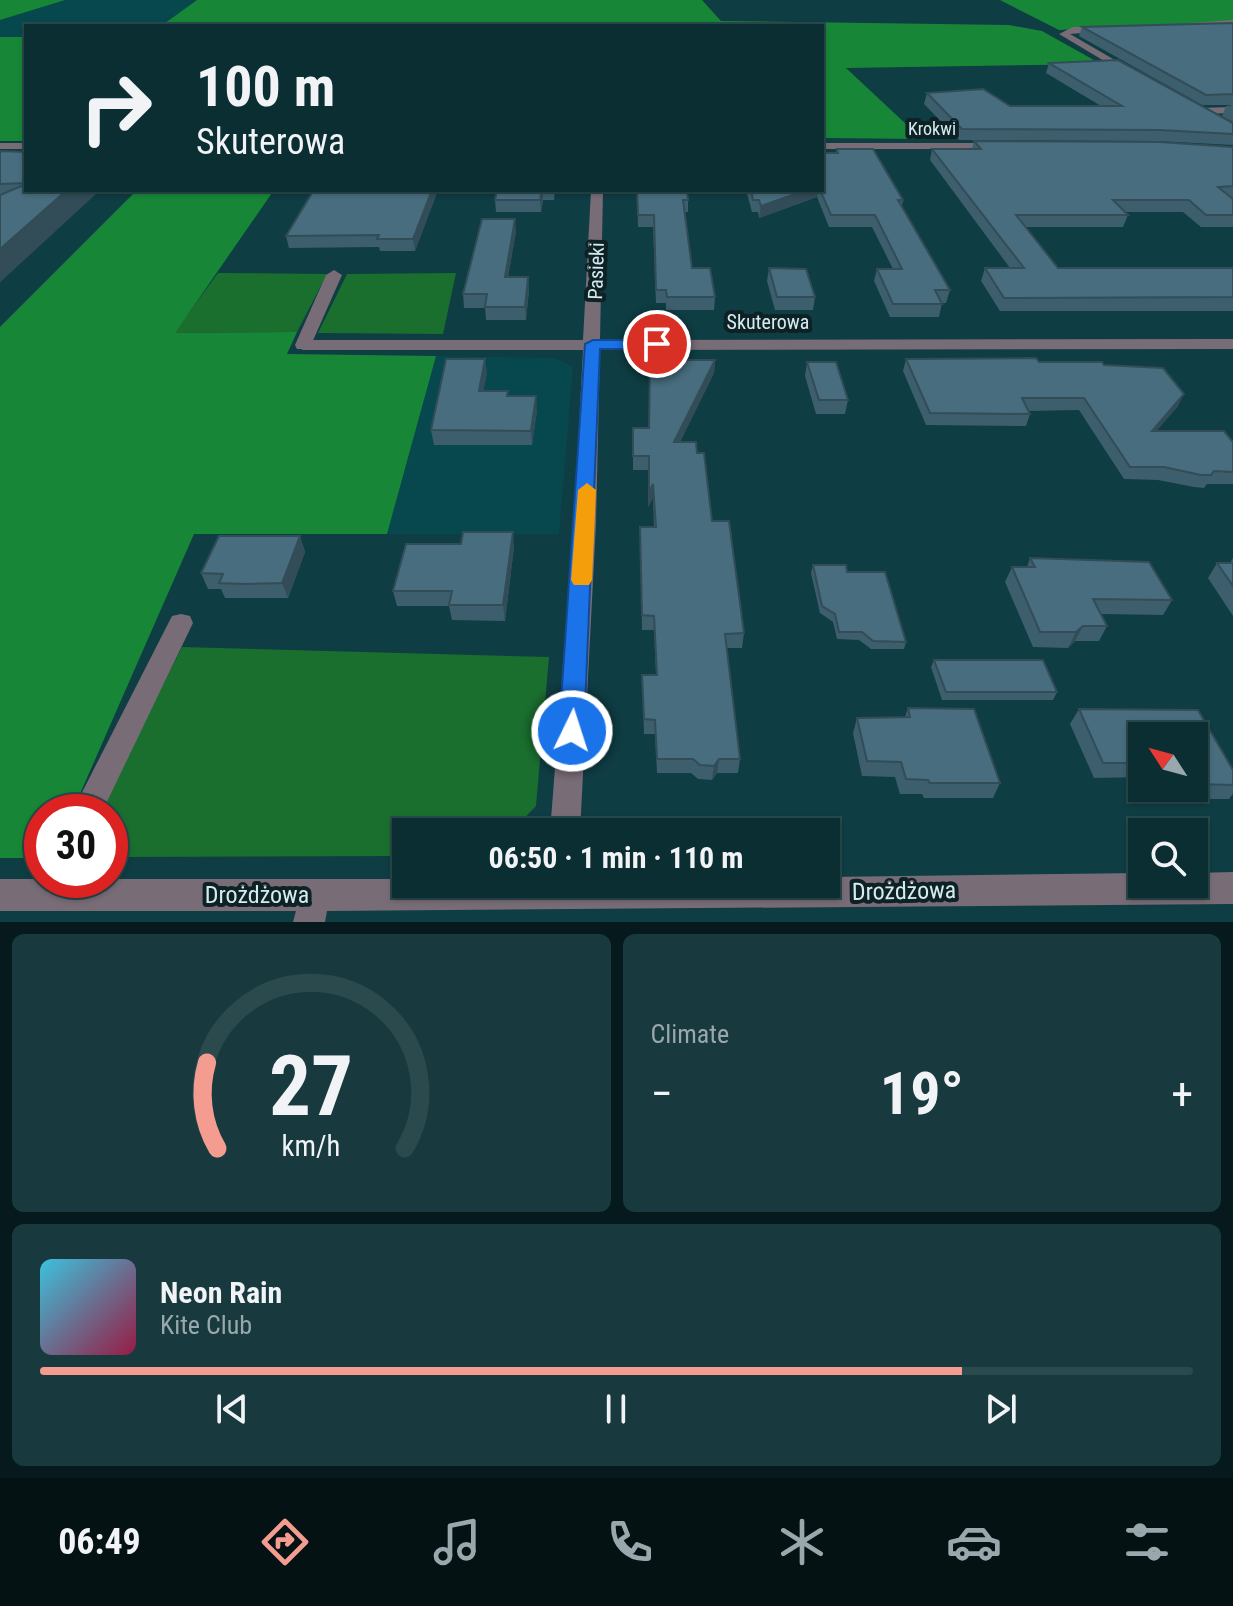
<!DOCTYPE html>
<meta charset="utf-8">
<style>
:root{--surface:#0a2e32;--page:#183a3e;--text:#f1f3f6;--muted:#99a8ac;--line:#2a4a4d;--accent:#f59c91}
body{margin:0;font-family:"Roboto Condensed",sans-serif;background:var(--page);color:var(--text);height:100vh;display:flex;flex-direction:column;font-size:30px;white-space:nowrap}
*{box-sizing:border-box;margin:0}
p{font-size:26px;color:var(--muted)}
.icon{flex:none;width:44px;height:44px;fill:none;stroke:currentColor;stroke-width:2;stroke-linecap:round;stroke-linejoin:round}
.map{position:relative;height:922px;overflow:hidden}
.details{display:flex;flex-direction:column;gap:12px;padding:12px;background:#06191c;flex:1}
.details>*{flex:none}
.hud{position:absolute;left:24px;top:24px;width:800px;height:168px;border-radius:0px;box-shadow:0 2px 6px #0004,0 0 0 2px var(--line);background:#0a2e32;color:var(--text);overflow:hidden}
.needle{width:52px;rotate:306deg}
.controls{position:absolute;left:1128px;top:722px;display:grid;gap:16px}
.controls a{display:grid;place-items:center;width:80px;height:80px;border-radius:0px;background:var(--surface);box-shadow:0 2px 6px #0004,0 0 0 2px var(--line);font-size:40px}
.speed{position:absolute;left:24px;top:794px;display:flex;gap:16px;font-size:40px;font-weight:700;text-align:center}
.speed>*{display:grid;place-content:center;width:104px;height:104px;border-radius:50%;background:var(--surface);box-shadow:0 2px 6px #0004,0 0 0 2px var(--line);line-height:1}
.speed .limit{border:12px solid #d22;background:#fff;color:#111}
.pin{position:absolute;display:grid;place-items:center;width:68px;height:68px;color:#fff;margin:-34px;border:4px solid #fff;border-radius:50%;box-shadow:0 2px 8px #0007}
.me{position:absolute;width:88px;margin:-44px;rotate:4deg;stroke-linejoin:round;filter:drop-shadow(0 0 6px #0008)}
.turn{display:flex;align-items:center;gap:28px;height:168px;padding:0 40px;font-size:36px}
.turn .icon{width:104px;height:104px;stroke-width:2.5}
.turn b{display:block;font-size:56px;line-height:68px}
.big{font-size:60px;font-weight:700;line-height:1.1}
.details .widget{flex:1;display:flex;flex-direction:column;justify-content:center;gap:12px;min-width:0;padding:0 28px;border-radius:12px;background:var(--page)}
.details .dial{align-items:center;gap:0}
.dial svg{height:208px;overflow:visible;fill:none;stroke:var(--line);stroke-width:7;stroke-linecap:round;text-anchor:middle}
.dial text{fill:var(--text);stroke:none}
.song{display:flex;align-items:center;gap:24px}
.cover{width:96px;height:96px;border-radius:12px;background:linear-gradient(135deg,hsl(190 70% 55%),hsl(340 70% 35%))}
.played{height:8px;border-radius:4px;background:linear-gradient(90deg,var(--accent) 80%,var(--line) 80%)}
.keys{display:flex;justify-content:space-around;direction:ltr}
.heat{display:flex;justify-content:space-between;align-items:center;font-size:44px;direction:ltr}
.details .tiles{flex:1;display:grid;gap:12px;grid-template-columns:1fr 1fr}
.widget:last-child{grid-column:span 2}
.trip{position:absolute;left:392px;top:818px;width:448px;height:80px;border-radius:0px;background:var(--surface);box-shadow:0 2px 6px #0004,0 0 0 2px var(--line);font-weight:700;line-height:80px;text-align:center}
.tabs{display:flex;height:128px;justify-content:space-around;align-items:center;background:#041214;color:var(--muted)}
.tabs .icon{width:56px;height:56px}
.tabs .current{color:var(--accent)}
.tabs b{font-size:36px;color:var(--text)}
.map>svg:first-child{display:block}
</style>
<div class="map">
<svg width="1233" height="922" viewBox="0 0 1233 922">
<rect width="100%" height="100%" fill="#0e3d43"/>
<g fill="#07484f">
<path d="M65 0H197L161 26H26V37H0V20Z"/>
<path d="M436 356 555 358 573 367 559 534H387Z"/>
</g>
<g fill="#1a6f2f">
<path d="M218 273 327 274 297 332 174 333Z"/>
<path d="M456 273 443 334 318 333 347 274Z"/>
<path d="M182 647 549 657 536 806 511 832H406V856L110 857V812H100Z"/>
</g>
<g fill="#178737">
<path d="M0 0H65L0 20Z"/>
<path d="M197 0H702L721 21 1009 25 1042 31 1101 64 846 68 922 139 825 138 822 135V26H161Z"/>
<path d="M1000 0H1233V21L1059 30Z"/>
<rect x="0" y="37" width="26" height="104"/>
<path d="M137 190H274L175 333 297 332 287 354 436 356 387 534H194L72 812H42V858H0V327Z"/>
</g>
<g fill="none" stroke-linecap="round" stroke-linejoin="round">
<g fill="#786c77" fill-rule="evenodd">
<path d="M1233 107V113L1198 114 1193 111 1198 108Z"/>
<path d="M334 270 342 275 311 345 309 349H297L295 345 326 275Z"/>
<path d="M181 614 190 616 193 623 102 812H72L172 616Z"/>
</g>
<g fill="#786c77" fill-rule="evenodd">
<path d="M1233 20V26L1165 28 1161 25Z"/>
<path d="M1112 26 1109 31 1070 34 1132 70V74H1126L1059 34 1073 27Z"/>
<rect x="0" y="143" width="26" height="6"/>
<path d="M822 143H997L1003 146 997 149H822Z"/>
<path d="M591 190H603L600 340 1233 339V349L600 350 596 523 580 832H550L574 523 583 350H303L295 345 303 340H583Z"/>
<path d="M1233 872V904L327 911 325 922H293L296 911H0V879H406V884H826V877L1142 873V884H1194V873Z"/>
</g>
</g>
<g fill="#3d5e6c">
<path d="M1233 23V105H1202L1079 36 1082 27Z"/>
<path d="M1049 63 1222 116 1226 106 1233 105V145L1156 141 959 140 924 104 927 93 1010 106H1101L1046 73Z"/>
<path d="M974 141 1233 147V198H1232L1233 199V227H1201L1183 212H1125L1128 215 1123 227H1026L1058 268H1233V311H1000L981 281 985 268H1010L930 160 932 149H972Z"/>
<path d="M837 149 903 200 902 206 950 290 946 303H942L939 317H890L874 281 877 269H893L872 227H829L817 197 759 218 758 212H752L746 190H822Z"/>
<path d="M0 151 100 190 0 282Z"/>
<path d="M391 190H438L415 251H380L379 247 289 248 286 236 389 193Z"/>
<path d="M497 190H555L554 200H543L541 212H496L495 200Z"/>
<path d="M637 190 688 200V212H684L692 268 715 297 714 310H666V303H656L653 227H638Z"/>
<path d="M516 231 508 277H528L529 290 526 320H486L485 308H464L463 294Z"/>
<path d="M769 268 815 297 813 310H775L767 281Z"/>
<path d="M906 359 1104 365 1178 406 1156 431 1233 442V484H1207L1204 488 1194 487 1158 480 1124 479 1079 410 1028 411 1030 414 1026 426 926 425 903 371Z"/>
<path d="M715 360 714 373 680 442 697 453 712 521 744 633 742 648H726L740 759 738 773H717L712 780 698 779 691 773H657L655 734H644L642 675H656L654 630H642L640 527H654L653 498 648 507 649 470H633V428H649Z"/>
<path d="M807 362 848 400 845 414H816L805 376Z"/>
<path d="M487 373 483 391H508V396L537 410 532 445H434L431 430Z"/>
<path d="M300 536 305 552 288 598H225L221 589H208L201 573Z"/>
<path d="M514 547 505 621 452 620 449 606H397L393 591Z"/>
<path d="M1030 558 1172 600 1163 615 1101 614 1107 626 1099 641H1075L1068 648 1033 647 1005 582 1012 567H1027Z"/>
<path d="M1233 558V616L1208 578 1217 563H1230Z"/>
<path d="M813 565 847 572 906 642 904 649H871L859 640 837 639 833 622 820 613 811 573Z"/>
<path d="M934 660 1057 692 1053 700H942L931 667Z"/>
<path d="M908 708 1000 783 993 798H924L922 794H900L895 777 862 776 853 733 857 718 905 717Z"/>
<path d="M1079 709 1198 710 1233 770V794L1229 799H1159L1154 788H1194V736H1142V777L1094 778 1070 724Z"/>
</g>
<g fill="#324c58">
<path d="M67 190H100L0 282V249Z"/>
<path d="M432 190H438L415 251 413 239Z"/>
<path d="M543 190V200L541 212 540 200Z"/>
<path d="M807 190H818L817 197 759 218 761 206Z"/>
<path d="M515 219 516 231 506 290 505 277Z"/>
<path d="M528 277 529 290 526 320 525 307Z"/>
<path d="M485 359 487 373 480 405 479 391Z"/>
<path d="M715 360 714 373 673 456 674 442Z"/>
<path d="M1184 394 1178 406 1146 443 1152 431Z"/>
<path d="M536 396 537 410 532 445 531 431Z"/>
<path d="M653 484V498L648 507 649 493Z"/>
<path d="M513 532 514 547 505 621 503 605Z"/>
<path d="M300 536 305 552 288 598 282 583Z"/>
<path d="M1083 626 1075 641 1068 648 1076 632Z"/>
<path d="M719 759 717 773 712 780 714 766Z"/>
</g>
<g fill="#476d7e" stroke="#324c58" stroke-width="2">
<path d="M1233 23V94L1206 95 1082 27Z"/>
<path d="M1118 60 1233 123V134L1160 130 962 129 927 93 983 89 1010 106H1122L1049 63Z"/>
<path d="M974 141 1160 142 1233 147V186L1218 187 1233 199V215H1206L1189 200H1113L1128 215H1016L1058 268H1233V297L1004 298 985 268H1024L932 149H981Z"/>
<path d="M837 149H873L903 200H898L950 290H935L942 304H893L877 269H902L875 215H831L820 190H822V153H838Z"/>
<path d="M0 151 26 152V183L0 184Z"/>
<path d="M26 184V190H67L0 249V195Z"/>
<path d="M391 190H432L413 239H377L379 235 286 236 312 193H389Z"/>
<path d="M497 190H542L540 200H495Z"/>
<path d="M637 190H687L688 200H683L692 268H710L715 297H667L666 290H656L654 215H638Z"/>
<path d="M751 190H807L761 206 759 200H753Z"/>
<path d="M482 219H515L505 277H528L525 307H485L487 294H463Z"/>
<path d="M769 268 806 269 815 297H777Z"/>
<path d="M1036 358 1039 362H1102L1104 365 1163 368 1184 394 1152 431H1224L1233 442V472L1214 471 1211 475H1201L1164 467H1130L1084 398H1022L1030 414 930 413 906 359Z"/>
<path d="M446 359H485L479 391H508L507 396H536L531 431 431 430Z"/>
<path d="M650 360H715L674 442H696L697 453H704L712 521H729L744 633 725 634 740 759H719L714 766 700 765 693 759H657L655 720 644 719 642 675H657L654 616 642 615 640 527H656L653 484 649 493V456H633V428H649Z"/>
<path d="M807 362H836L848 400H819Z"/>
<path d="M463 532H513L503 605H449L452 591H393L406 544H461Z"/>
<path d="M219 536H300L282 583 245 584 219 583 223 574 201 573Z"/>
<path d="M1030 558 1149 562 1172 600 1093 599 1107 626H1083L1076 632H1040L1012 567H1035Z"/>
<path d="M1217 563H1233V586Z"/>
<path d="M813 565H846L847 572H885L906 642 873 641 862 632H839L835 614 822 606Z"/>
<path d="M934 660H1043L1057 692H946Z"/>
<path d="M908 708 974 709 1000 783H930L928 780 906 779 901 762 867 761 857 718 910 717Z"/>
<path d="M1079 709 1198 710 1233 770V785L1194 784V736H1142V763H1103Z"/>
</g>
<path fill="#1a73e8" stroke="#114b97" stroke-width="2" d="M593 340H657L665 344 657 349H600L584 731 581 738 572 741 563 738 559 731 585 344Z"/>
<path fill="#f59e0b" d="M587 483 596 490 592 580 589 585H574L571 580 578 490Z"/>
<g text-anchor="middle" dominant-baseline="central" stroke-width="8" stroke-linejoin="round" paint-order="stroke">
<g font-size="18" fill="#d4ebef" stroke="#0e2124">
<text x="932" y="128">Krokwi</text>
</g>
<g font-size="20" fill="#d4ebef" stroke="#0e2124">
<text transform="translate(596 271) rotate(-88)">Pasieki</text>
<text x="768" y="322">Skuterowa</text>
</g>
<g font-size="24" fill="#d4ebef" stroke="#0e2124">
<text transform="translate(904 891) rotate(-1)">Drożdżowa</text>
<text x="257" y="895">Drożdżowa</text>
</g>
</g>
</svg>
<div class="controls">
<a><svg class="needle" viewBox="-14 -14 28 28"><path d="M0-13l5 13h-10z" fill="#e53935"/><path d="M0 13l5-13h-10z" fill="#99a8ac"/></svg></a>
<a><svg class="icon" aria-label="search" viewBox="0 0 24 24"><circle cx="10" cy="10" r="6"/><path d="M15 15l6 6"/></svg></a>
</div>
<div class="speed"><div class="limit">30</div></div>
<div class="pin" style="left:657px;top:344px;background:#d93025"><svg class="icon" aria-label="arrive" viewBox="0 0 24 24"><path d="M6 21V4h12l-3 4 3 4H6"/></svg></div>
<svg class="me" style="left:572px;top:731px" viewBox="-20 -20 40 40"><circle r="17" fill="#1a73e8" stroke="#fff" stroke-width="3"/><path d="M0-11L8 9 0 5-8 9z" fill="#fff"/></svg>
<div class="trip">06:50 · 1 min · 110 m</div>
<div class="hud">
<div class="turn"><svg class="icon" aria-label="right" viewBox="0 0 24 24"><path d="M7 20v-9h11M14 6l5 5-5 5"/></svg><div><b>100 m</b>Skuterowa</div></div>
</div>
</div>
<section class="details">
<div class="tiles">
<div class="widget dial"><svg viewBox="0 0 100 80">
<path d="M14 69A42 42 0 1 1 86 69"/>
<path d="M14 69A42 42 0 0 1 10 36" stroke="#f59c91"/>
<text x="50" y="56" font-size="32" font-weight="700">27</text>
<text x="50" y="72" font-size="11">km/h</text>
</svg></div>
<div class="widget"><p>Climate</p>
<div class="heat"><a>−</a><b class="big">19°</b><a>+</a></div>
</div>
<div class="widget">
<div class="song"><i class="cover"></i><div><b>Neon Rain</b><p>Kite Club</p></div></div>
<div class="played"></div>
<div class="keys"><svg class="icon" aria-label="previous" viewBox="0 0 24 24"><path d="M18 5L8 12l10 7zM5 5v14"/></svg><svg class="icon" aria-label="pause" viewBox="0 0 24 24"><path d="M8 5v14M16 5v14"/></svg><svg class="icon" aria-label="next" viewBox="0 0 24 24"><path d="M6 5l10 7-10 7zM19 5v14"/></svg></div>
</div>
</div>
</section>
<nav class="tabs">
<b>06:49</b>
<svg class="icon current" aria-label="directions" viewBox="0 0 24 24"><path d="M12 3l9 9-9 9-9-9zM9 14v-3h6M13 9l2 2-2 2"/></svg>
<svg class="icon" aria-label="music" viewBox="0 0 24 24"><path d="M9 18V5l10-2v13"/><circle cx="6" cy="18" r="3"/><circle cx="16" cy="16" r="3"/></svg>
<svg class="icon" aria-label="phone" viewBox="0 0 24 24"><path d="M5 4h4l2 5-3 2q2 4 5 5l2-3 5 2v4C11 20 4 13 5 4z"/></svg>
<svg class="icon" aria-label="climate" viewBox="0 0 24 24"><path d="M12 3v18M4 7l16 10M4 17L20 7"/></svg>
<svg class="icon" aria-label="car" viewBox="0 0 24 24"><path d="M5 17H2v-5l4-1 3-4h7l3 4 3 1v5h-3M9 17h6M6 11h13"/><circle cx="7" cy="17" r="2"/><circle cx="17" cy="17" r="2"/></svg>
<svg class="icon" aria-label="filters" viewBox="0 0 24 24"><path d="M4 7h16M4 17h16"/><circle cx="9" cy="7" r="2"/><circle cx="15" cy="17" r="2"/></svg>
</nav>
